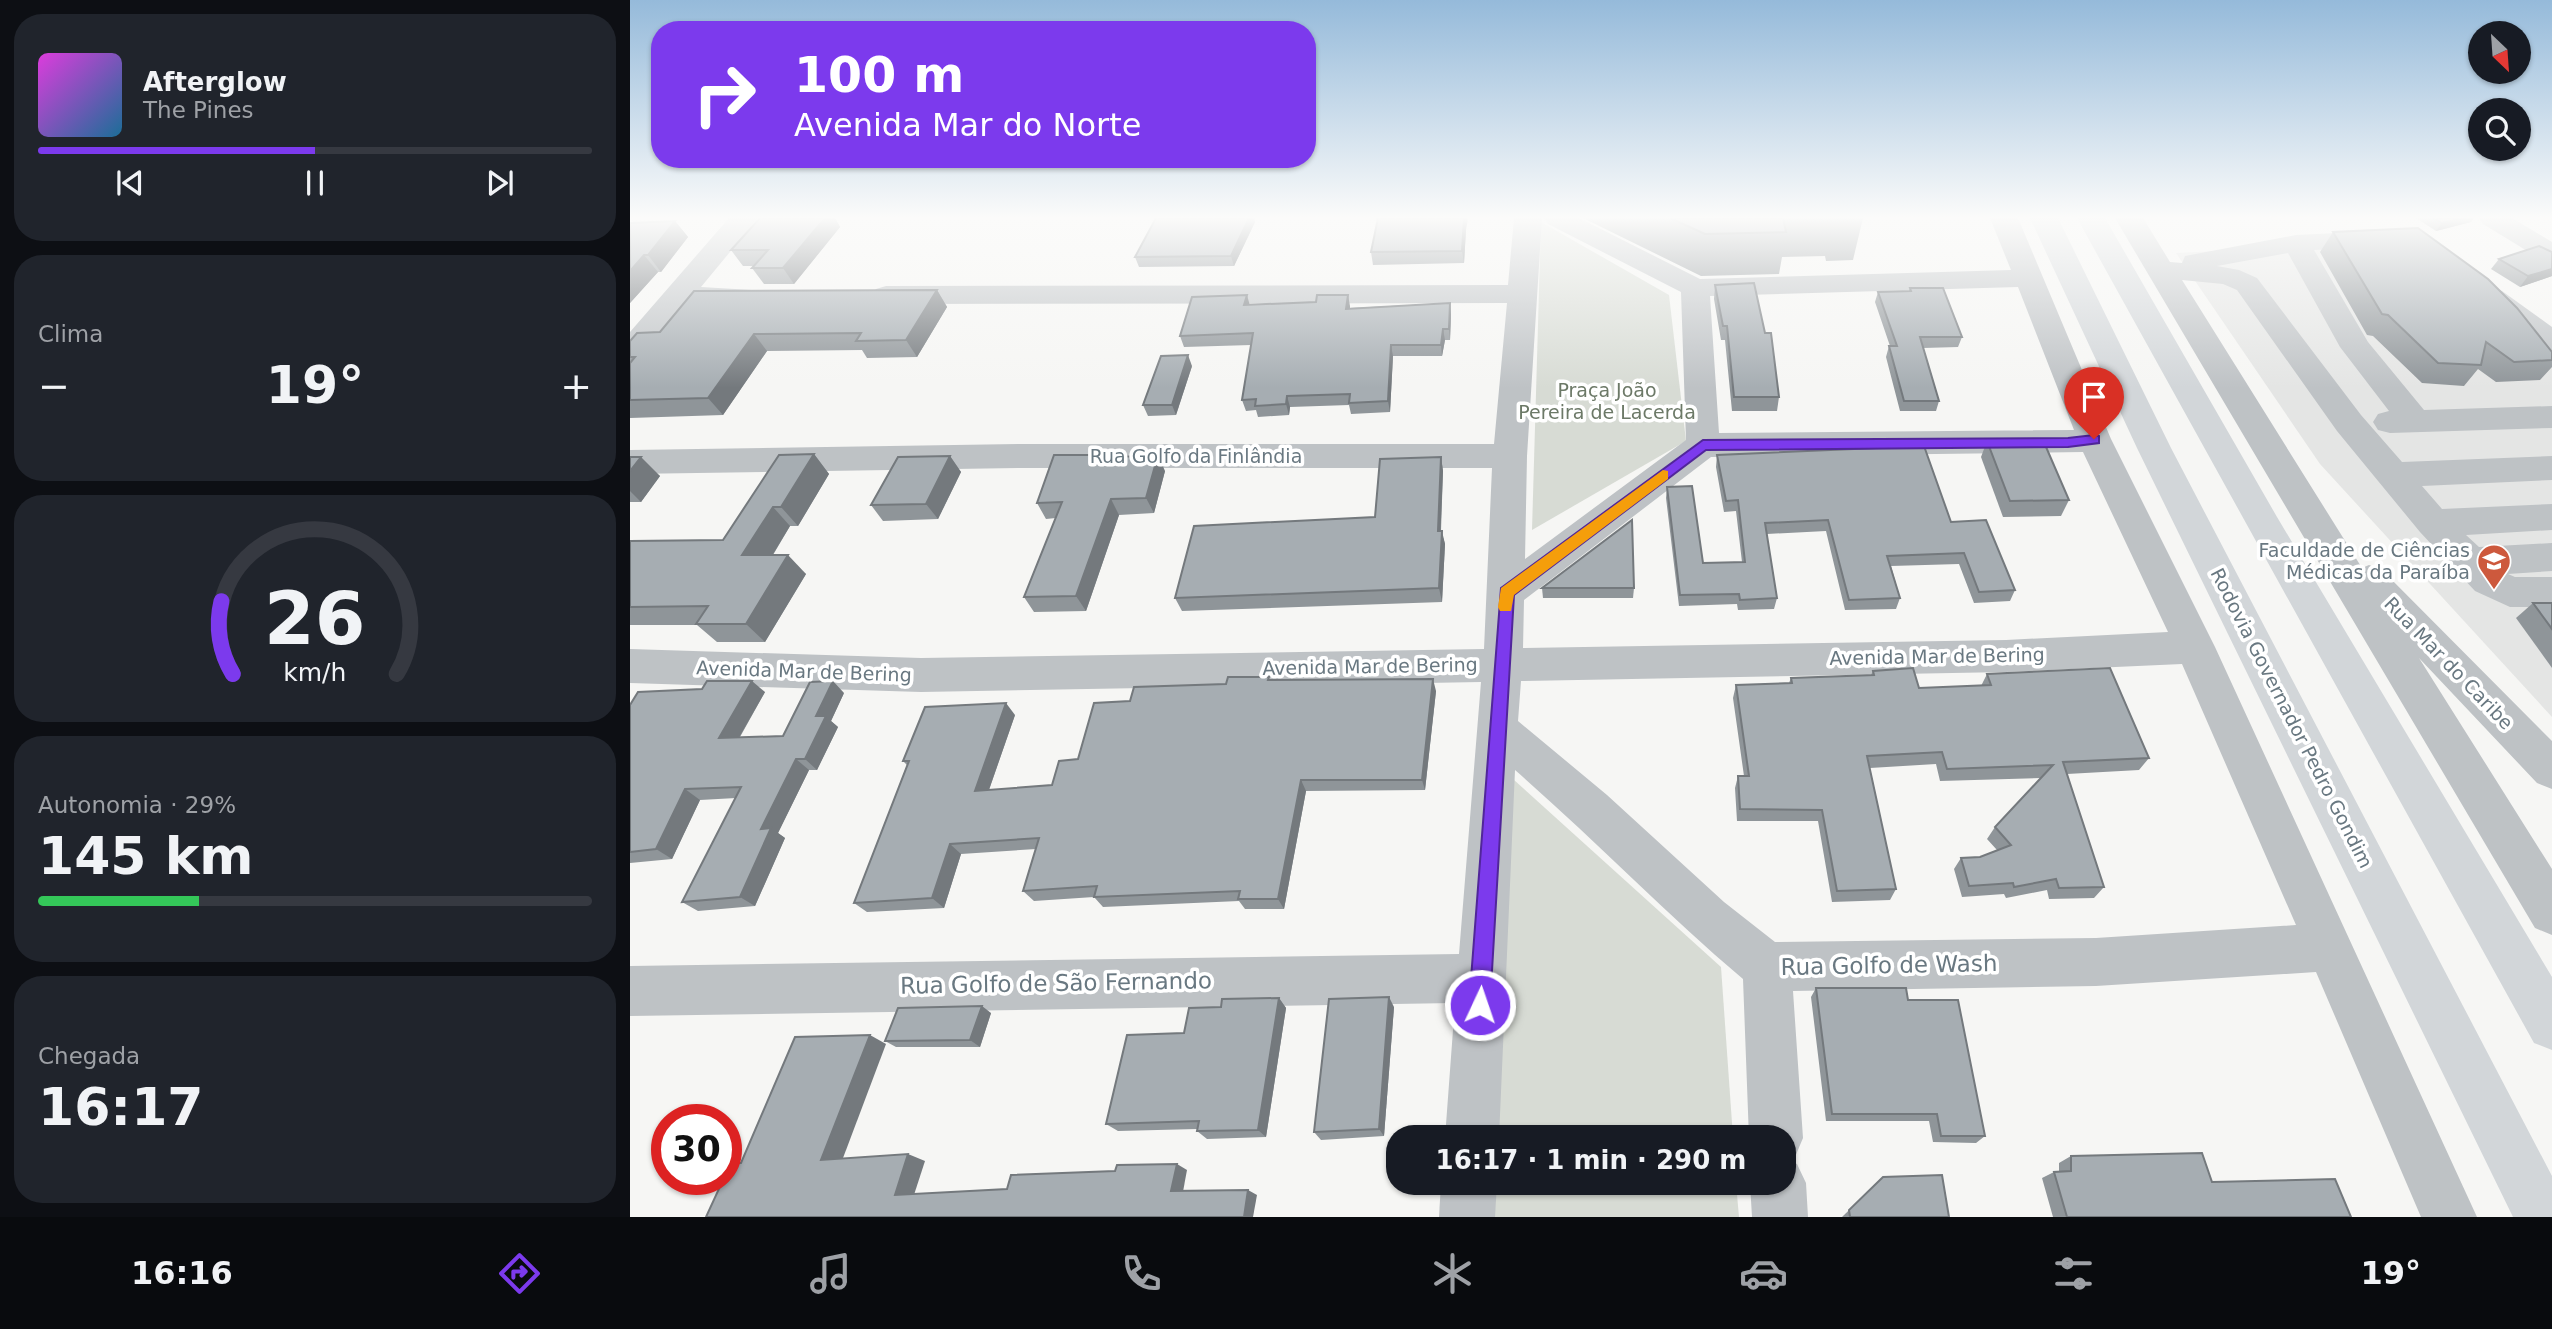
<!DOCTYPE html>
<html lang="pt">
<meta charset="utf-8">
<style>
:root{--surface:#171b24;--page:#20242c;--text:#f1f3f6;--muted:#9ea1a6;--line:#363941;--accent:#7c3aed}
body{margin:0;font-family:"DejaVu Sans",sans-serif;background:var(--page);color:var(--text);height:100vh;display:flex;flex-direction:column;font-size:26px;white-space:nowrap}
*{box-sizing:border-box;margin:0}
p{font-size:23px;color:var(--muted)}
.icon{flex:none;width:38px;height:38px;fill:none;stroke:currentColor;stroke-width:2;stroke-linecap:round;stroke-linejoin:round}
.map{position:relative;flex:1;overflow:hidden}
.side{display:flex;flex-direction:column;gap:14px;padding:14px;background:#0d0f14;width:630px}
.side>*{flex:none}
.guide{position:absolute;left:21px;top:21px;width:665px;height:147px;border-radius:28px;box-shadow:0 2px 5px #0004;background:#7c3aed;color:#fff;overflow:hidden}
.needle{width:46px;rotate:155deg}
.tools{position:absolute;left:1838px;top:21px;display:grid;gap:14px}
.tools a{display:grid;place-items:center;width:63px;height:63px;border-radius:50%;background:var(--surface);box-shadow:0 2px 5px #0004;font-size:35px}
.speed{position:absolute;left:21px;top:1104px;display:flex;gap:14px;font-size:35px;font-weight:700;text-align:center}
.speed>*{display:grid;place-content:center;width:91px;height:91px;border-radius:50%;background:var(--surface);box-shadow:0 2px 5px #0004;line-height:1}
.speed .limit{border:10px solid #d22;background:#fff;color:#111}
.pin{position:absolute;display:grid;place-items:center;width:60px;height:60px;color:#fff;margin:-72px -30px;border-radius:50% 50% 50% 0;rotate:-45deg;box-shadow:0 0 7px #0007}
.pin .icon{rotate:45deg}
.me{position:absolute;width:77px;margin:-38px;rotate:3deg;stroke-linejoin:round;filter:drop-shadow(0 0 5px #0008)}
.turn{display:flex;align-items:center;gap:24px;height:147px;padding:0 28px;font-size:32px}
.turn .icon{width:91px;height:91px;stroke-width:2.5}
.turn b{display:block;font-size:49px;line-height:60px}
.big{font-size:52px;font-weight:600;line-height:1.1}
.side .tile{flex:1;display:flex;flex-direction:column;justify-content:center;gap:10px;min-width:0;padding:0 24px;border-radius:28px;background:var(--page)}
.side .dial{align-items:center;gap:0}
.dial svg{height:182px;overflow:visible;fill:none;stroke:var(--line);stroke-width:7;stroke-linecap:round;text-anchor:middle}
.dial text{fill:var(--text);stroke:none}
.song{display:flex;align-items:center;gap:21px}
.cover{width:84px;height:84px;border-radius:10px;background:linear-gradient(135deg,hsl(300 70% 55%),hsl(200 70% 35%))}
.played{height:7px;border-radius:4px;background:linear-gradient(90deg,var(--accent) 50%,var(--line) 50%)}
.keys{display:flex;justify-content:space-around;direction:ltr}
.heat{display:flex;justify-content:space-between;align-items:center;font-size:38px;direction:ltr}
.charge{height:10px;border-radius:5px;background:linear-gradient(90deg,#34c759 29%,var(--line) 0)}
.trip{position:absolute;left:756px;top:1125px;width:410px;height:70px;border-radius:28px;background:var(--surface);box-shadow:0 2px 5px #0004;font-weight:600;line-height:70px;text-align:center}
.menu{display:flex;height:112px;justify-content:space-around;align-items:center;background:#090b0e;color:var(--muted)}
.menu .icon{width:49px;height:49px}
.menu .active{color:var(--accent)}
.menu b{font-size:32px;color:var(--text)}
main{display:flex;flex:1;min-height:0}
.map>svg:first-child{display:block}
</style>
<main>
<section class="side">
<div class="tile">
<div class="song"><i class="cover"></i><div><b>Afterglow</b><p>The Pines</p></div></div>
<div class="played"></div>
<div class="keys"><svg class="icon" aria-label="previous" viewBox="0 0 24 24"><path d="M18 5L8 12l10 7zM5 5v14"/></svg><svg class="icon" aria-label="pause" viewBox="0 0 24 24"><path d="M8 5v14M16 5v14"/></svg><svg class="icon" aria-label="next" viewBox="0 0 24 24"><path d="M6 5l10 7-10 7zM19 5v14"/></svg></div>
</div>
<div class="tile"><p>Clima</p>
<div class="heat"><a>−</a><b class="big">19°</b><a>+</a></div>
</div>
<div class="tile dial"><svg viewBox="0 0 100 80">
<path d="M14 69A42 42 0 1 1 86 69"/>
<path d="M14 69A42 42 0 0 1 9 37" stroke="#7c3aed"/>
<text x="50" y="56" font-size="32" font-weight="700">26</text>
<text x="50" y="72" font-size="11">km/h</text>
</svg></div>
<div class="tile"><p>Autonomia · 29%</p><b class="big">145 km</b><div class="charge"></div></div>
<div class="tile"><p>Chegada</p><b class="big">16:17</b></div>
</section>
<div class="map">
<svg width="1922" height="1217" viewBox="0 0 1922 1217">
<rect width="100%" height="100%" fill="#f6f6f4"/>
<path fill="#e4e5e4" d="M1775 242 1922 343V717L1690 464 1546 253Z"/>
<g fill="#d7dbd4">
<path d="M911 222 1039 295 1056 441 902 530Z"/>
<path d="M873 770 1091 967 1103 1137 854 1138Z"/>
<path d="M852 1183H1106L1109 1217H850Z"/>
</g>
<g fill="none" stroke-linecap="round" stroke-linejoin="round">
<g fill="#bec2c5" fill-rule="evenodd">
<path d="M99 218H128L71 287 122 290 127 296 122 302 112 305H56L11 359 0 362V332Z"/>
<path d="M884 218H912L897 456 895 559 1056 440 1051 292 918 224 914 218H949L1070 279 1381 270 1360 218H1388L1481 439 1585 647 1847 1217H1791L1686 972 1466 986 1163 991 1173 1138 1165 1157 1158 1160 1167 1164 1176 1183 1178 1217H1122L1120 1183H1153V1138H1119L1113 979C1034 912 963 838 885 770L869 1138H815L825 1003 0 1016V966L829 954 851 682 291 692 0 683V649L291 658 854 649 862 468H394L0 474V450L394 444H864L877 303 256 304 246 301 241 295 246 289 256 286 878 285ZM1388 287 1444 430 1089 433 1080 296ZM1453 452 1538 632 1376 640 893 648 894 600 1081 457ZM1552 664 1666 925 1466 938 1145 942 1094 902 977 795 888 721 891 681 1376 672Z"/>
<path d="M1485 218H1513L1540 262 1552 263 1555 256 1666 235 1748 231 1758 233 1762 239 1758 245 1748 247 1684 250 1738 342 1794 410 1922 406V428L1760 433 1748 430 1743 422 1748 414 1759 411 1710 347 1658 253 1587 266 1609 270 1627 278 1731 415 1772 462 1922 456V480L1792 486 1812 509 1922 504V530L1836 535 1849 547 1922 543V571L1878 574 1885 577H1922V607H1880L1845 591 1790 532 1707 431 1607 290 1593 284 1552 280 1732 568 1739 565 1752 570 1922 741V789L1907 783 1789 658 1922 869V935L1905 928Z"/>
<path d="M1849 218H1882L1922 242V262L1912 260 1853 224Z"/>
<path d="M1862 288 1872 291 1922 327V352L1911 349 1852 303 1847 297 1852 291Z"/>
<path d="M811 1183H867L865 1217H809Z"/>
</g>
<g fill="#d2d6d9" fill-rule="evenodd">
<path d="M1400 218H1428L1541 448 1922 1176V1217H1883L1507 448Z"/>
<path d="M1447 218H1475L1647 517 1922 977V1050L1904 1043Z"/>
</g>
</g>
<g fill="#8f9599">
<path d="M130 218H205L210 227 164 284H134L122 268 125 266H113L101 250Z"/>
<path d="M526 218H624L625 222 604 266 509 267 505 257Z"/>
<path d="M953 218H1233L1223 260 1196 261 1195 256 1152 257 1149 274 1071 276Z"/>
<path d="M1786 218H1844L1841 222 1806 231Z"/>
<path d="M45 221 58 237 31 272H28L0 303V223Z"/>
<path d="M836 230 834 263 743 265 741 252Z"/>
<path d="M1703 232 1922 352V367L1910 380 1866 382 1848 369 1834 386 1792 383 1743 336 1737 335 1690 252Z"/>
<path d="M1922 252V276L1890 287 1861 269 1869 259Z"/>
<path d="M1085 285 1149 397 1147 411H1102L1095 340H1091L1084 299Z"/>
<path d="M1280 288 1332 337 1328 347 1293 348 1309 401 1306 411H1270L1256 357 1259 346H1260L1245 302 1248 292 1279 291Z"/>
<path d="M307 290 317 307 287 357 237 358 232 350 137 351 93 415 0 418V341L30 332Z"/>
<path d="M820 303 821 314 820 340H815L812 356H763L760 412 721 414 719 405 660 407 659 415 628 417 626 410 616 411 612 400 621 345 554 347 550 336 619 305 720 306V308Z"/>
<path d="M562 366 546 415 518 416 513 405Z"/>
<path d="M1357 441 1439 500 1431 516 1373 517 1351 457Z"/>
<path d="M184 454 199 474 168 526H160L143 555 176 574 135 642H87L67 625H0V541L93 540Z"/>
<path d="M1087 455 1321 522 1385 590 1380 601 1344 603 1329 564 1261 566 1270 598 1266 609 1215 610 1196 531 1137 534 1147 598 1144 609 1108 610 1107 604 1049 606 1036 498 1037 487 1073 563 1112 562 1106 511 1094 512 1086 467Z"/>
<path d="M320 456 331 472 308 519 253 521 241 505Z"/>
<path d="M0 457 30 476 11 502H0Z"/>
<path d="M811 457 813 471 811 531 815 544 812 602 552 611 545 598 745 517Z"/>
<path d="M474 458 535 471 524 513 489 515 456 611 404 612 394 597 426 518 416 519 407 503Z"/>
<path d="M912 588H1004L1003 598H913Z"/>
<path d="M1903 603H1922V668L1886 618Z"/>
<path d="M1243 671 1289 688 1351 686 1357 674 1519 758 1509 770 1437 774 1474 887 1464 898 1419 899 1417 890 1376 898 1374 894 1332 897 1324 869 1331 858 1350 857 1367 850 1357 839 1365 827 1411 778 1310 781 1306 764 1240 768 1266 889 1260 900 1202 902 1188 821H1107L1105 788 1108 776H1114L1103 698 1106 685 1159 683 1161 678 1241 675Z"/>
<path d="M641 680 806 691 795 790 676 791 654 909H615L609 901 473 907 464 897 404 901 393 891 406 849 331 854 314 908 237 912 224 903 277 765 273 761 385 715 359 790 422 785 448 759 500 701 596 684Z"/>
<path d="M72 689 135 692 110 737 153 736 214 693 201 721 208 727 187 770H179L148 833 155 838 125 906 68 911 52 902 106 798 70 800 42 859 0 863V705Z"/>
<path d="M1186 988 1278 1000 1355 1136 1346 1143 1303 1142 1299 1121H1196L1181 997Z"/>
<path d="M649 998 656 1008 636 1137 577 1139 567 1131V1129L488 1131 476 1124 554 1033 591 1007Z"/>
<path d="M764 1007 754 1136 691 1140 684 1132Z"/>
<path d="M361 1013 350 1047H266L255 1041Z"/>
<path d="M1441 1156 1582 1182 1721 1217H1423L1412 1178 1424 1172 1429 1171V1163Z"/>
<path d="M1253 1177 1319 1217H1212Z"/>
</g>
<g fill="#74797d">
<path d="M195 218H205L210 227 164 284 153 268Z"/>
<path d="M619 218H624L625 222 604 266 601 256Z"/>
<path d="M834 218H838L836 230 834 263 832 251Z"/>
<path d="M1833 218H1844L1841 222 1806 231 1812 223Z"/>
<path d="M45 221 58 237 31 272 18 255Z"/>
<path d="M14 255 28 272 0 303V271Z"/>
<path d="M1922 269V276L1890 287 1898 276Z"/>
<path d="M307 290 317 307 287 357 276 340Z"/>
<path d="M617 295 620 306 614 305Z"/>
<path d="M718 295 720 306 719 320 716 309Z"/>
<path d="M820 303 821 314 820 340 819 329Z"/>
<path d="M813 329 815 340 812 356 811 345Z"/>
<path d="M124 334 137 351 93 415 78 398Z"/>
<path d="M761 345 763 356 760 412 758 401Z"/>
<path d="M558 355 562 366 546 415 542 405Z"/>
<path d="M657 396 660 407 659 415 656 404Z"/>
<path d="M184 454 199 474 168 526 151 507Z"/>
<path d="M528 455 535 471 524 513 516 498Z"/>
<path d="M320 456 331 472 308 519 296 504Z"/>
<path d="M11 457 30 476 11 502 0 491V471Z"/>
<path d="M811 457 813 471 810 544 808 531Z"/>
<path d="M481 499 489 515 456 611 446 596Z"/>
<path d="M143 507 160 526 131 574 112 555Z"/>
<path d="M812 531 815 544 812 602 809 588Z"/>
<path d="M158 555 176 574 135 642 116 624Z"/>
<path d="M803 679 806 691 795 790 792 780Z"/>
<path d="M122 681 135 692 103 748 89 738Z"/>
<path d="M203 681 214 693 201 721 208 727 187 770 175 759 186 716Z"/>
<path d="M376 703 385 715 355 801 345 791Z"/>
<path d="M166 759 179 770 148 833 155 838 125 906 110 897 131 829Z"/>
<path d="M671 780 676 791 654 909 648 899Z"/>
<path d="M55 789 70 800 42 859 26 849Z"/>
<path d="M320 844 331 854 314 908 302 898Z"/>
<path d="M759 997 764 1007 754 1136 749 1129Z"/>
<path d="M649 998 656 1008 636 1137 628 1130Z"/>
<path d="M352 1006 361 1013 350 1047 340 1040Z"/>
<path d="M240 1035 256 1044 210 1166 191 1160Z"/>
<path d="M278 1154 295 1161 282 1201 265 1195Z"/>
<path d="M547 1164 557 1170 552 1197 541 1191Z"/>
<path d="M618 1190 627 1195 623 1217H614Z"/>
</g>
<g fill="#a6adb2" stroke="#74797d" stroke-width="2">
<path d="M130 218H195L153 268H122L138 250H101Z"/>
<path d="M526 218H619L601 256 505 257Z"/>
<path d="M748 218H834L832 251 741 252Z"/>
<path d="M1040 218H1153L1156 232 1075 234Z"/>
<path d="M1803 218H1833L1812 223Z"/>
<path d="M45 221 18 255H14L0 271V223Z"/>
<path d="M1788 228 1858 279 1887 308 1922 352V360L1884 362 1856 342 1851 365 1808 363 1758 315 1752 314 1703 232Z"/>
<path d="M1909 246 1922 252V269L1898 276 1869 259Z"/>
<path d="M1124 283 1135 333H1141L1149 397H1104L1097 326H1093L1085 285Z"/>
<path d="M1280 288H1313L1332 337H1290L1309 401H1274L1259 346H1267L1248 292 1281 291Z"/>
<path d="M307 290 276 340 226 341 231 333 124 334 78 398 0 400V363L5 357H0V341L7 333 30 332 64 291Z"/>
<path d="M617 295 614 305 686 302 687 295H718L716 309 820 303 819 329H813L811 345H761L758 401 719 403 720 394 657 396 656 404 625 406 626 399 612 400 623 333 550 336 562 297Z"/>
<path d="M558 355 542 405H513L531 356Z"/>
<path d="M1413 440 1439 500 1380 501 1357 441Z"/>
<path d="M1294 446 1321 522 1356 520 1385 590 1349 592 1334 553 1257 556 1270 598 1219 600 1198 520 1135 523 1147 598 1110 600 1109 594 1050 595 1037 487 1062 486 1073 563 1115 562 1108 500 1096 501 1087 455Z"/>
<path d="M184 454 151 507H143L112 555H158L116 624H66L78 606 0 607V541L93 540 149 455Z"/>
<path d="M424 455H472L471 458 528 455 516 498 481 499 446 596 394 597 432 502 407 503Z"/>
<path d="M320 456 296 504 241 505 268 457Z"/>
<path d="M0 457H11L0 471Z"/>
<path d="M811 457 808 531H812L809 588 545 598 564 526 745 517 750 459Z"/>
<path d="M1002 520 1004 588H912Z"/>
<path d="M1903 603H1922V629Z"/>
<path d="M1283 668 1289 688 1361 685 1357 674 1480 668 1519 758 1433 762 1474 887 1429 888 1426 879 1384 887 1383 883 1339 886 1331 858 1350 857 1381 845 1365 827 1423 765 1317 769 1312 752 1237 756 1266 889 1207 891 1192 810 1110 809 1108 776H1119L1106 685 1162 683 1161 678 1244 675 1243 671Z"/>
<path d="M598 677H639L638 680 803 679 792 780H671L648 899H608L610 891 464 897 467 886 393 891 409 838 320 844 302 898 224 903 279 761H273L295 707 376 703 345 791 422 785 429 761 448 759 464 703 500 701 504 687 596 684Z"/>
<path d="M77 681H122L89 738 153 736 180 682 203 681 186 716H196L175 759H166L131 829 141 828 110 897 52 902 111 787 55 789 26 849 0 852V705L8 692 72 689Z"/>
<path d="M1186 988H1276L1278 1000H1328L1355 1136H1311L1307 1114H1202Z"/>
<path d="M759 997 749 1129 684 1132 699 999Z"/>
<path d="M649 998 628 1130 567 1131 569 1121 476 1124 497 1035 554 1033 559 1008 591 1007 592 999Z"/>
<path d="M352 1006 340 1040 255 1041 268 1008Z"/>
<path d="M240 1035 191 1160 278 1154 265 1195 377 1189 381 1175 485 1171 487 1165 547 1164 541 1191 618 1190 614 1217H76L93 1180H96V1171L100 1163H111L165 1037Z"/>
<path d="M1572 1153 1582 1182 1705 1179 1721 1217H1437L1424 1172 1441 1171V1156Z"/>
<path d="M1312 1175 1319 1217H1220L1219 1210 1253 1177Z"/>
</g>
<linearGradient id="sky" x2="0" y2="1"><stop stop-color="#95bada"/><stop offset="0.56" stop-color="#fbfbfa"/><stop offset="1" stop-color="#fbfbfa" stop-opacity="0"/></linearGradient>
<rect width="1922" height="388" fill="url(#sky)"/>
<path fill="#7c3aed" stroke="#51269a" stroke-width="2" d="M1464 435 1469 436V443L1438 447 1076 450 884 595 860 1005 857 1012 850 1015 842 1012 839 1005 871 588 1073 440 1438 438Z"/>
<path fill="#f59e0b" d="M1033 470 1038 471V479L884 595 881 611H870L868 607 871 588Z"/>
<defs>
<g id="university-pin" transform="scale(1.75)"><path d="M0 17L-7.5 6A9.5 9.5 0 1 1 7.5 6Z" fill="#cd593d" stroke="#fff"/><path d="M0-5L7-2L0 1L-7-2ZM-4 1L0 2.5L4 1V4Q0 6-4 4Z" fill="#fff"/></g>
</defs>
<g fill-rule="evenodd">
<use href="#university-pin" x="1864" y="561"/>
</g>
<g text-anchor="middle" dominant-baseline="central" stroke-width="7" stroke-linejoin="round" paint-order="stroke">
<g font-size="19" fill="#6c7967" stroke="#fff">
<text x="977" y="390">Praça João<tspan x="977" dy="22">Pereira de Lacerda</tspan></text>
</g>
<g font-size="19" fill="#697881" stroke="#fff">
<text x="566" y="456">Rua Golfo da Finlândia</text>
<text transform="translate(1307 656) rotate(-1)">Avenida Mar de Bering</text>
<text transform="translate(1819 663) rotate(46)">Rua Mar do Caribe</text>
<text transform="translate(740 666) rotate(-1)">Avenida Mar de Bering</text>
<text transform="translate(174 671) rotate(2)">Avenida Mar de Bering</text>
<text transform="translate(1662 718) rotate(63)">Rodovia Governador Pedro Gondim</text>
</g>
<g font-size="19" fill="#697881" stroke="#fff" text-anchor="end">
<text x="1840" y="550">Faculdade de Ciências<tspan x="1840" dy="22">Médicas da Paraíba</tspan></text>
</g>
<g font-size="23" fill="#697881" stroke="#fff">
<text transform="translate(1259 965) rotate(-1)">Rua Golfo de Wash</text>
<text transform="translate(426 983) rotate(-1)">Rua Golfo de São Fernando</text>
</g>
</g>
</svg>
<div class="tools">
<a><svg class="needle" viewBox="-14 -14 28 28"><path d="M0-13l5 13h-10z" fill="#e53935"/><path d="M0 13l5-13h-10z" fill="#9ea1a6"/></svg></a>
<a><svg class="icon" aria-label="search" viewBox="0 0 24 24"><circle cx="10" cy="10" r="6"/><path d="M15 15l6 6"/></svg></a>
</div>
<div class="speed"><div class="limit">30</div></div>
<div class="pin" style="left:1464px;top:439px;background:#d93025"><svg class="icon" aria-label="arrive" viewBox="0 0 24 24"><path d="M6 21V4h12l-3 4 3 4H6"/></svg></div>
<svg class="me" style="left:850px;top:1005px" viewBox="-20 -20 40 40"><circle r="17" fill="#7c3aed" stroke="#fff" stroke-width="3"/><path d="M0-11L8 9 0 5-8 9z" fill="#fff"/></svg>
<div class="trip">16:17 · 1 min · 290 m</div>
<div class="guide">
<div class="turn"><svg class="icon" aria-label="right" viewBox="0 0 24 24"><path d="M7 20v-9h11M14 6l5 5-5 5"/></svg><div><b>100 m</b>Avenida Mar do Norte</div></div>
</div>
</div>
</main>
<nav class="menu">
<b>16:16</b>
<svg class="icon active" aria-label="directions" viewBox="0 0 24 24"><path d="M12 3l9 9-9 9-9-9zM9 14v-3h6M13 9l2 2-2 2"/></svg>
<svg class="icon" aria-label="music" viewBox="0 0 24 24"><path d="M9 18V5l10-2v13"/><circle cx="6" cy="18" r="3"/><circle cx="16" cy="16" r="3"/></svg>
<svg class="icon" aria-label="phone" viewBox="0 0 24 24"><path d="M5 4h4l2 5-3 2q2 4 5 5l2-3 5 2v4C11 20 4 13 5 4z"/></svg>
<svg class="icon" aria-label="climate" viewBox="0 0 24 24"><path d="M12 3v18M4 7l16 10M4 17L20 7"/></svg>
<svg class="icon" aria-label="car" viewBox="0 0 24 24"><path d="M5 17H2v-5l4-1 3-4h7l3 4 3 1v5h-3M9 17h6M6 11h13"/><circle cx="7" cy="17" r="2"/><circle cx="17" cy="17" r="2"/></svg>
<svg class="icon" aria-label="filters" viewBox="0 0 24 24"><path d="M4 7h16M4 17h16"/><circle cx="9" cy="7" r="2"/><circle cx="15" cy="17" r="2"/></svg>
<b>19°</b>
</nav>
